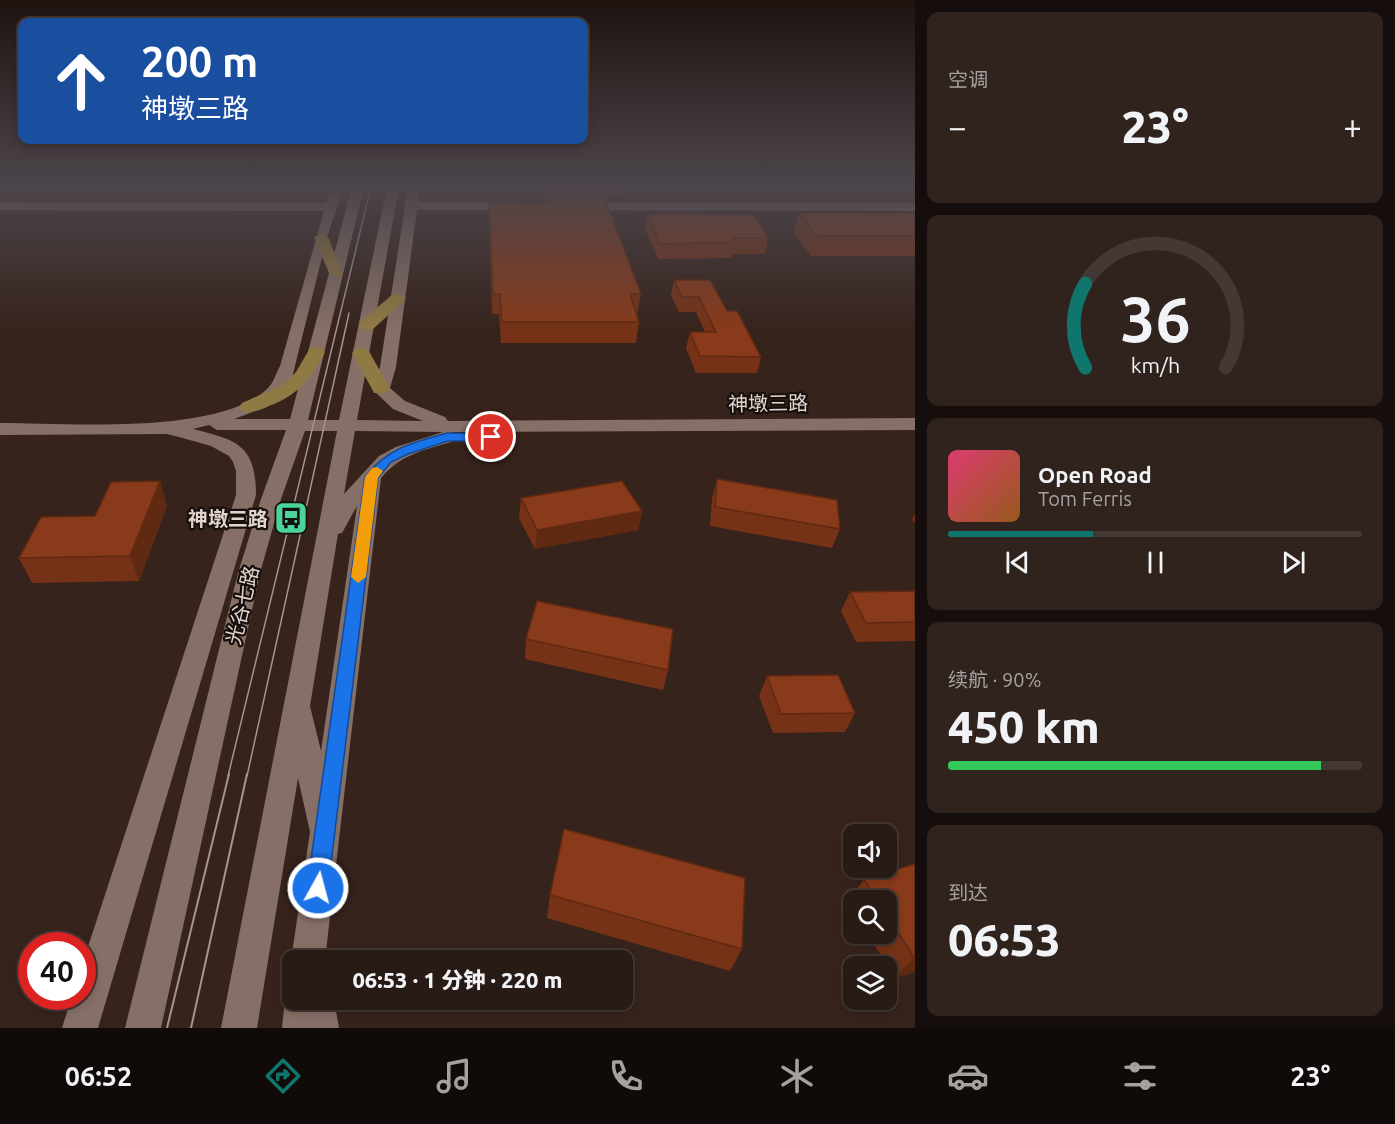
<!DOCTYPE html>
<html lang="zh">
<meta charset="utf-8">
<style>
:root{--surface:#281a15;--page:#30231e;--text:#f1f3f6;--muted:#a5a1a0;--line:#443834;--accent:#0f766e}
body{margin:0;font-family:Ubuntu,"Noto Sans SC",sans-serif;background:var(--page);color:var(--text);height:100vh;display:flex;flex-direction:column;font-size:22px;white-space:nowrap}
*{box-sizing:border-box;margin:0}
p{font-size:20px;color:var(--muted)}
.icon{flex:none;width:33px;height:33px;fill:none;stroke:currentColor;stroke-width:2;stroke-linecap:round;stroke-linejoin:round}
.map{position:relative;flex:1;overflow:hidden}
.drawer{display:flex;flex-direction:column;gap:12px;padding:12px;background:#160e0c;width:480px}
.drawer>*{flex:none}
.guide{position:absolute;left:18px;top:18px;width:570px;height:126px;border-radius:12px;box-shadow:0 3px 9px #0003,0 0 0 2px var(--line);background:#1a4fa0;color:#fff;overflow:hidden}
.buttons{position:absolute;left:843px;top:824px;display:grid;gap:12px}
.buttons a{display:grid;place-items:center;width:54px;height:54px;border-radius:12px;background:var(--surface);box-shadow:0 3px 9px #0003,0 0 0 2px var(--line);font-size:30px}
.speed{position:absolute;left:18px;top:932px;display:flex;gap:12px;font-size:30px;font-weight:700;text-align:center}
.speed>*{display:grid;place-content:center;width:78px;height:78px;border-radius:50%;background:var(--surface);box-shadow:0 3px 9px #0003,0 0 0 2px var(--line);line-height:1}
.speed .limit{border:9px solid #d22;background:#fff;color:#111}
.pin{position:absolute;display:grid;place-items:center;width:51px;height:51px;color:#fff;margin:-26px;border:3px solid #fff;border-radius:50%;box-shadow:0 2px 6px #0007}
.me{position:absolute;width:66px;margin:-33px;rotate:7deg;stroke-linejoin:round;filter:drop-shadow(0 0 4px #0008)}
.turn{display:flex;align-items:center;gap:21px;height:126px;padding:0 24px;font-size:27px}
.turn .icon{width:78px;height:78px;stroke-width:2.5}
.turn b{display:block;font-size:42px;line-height:51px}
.big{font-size:45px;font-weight:800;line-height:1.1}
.drawer .widget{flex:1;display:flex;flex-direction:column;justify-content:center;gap:9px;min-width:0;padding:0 21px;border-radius:12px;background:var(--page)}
.drawer .dial{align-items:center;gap:0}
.dial svg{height:156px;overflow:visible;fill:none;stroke:var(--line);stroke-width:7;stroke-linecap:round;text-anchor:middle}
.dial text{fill:var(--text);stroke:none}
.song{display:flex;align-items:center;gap:18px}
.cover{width:72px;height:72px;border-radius:9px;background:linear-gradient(135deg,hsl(340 70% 55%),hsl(30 70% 35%))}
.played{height:6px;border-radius:3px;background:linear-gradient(90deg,var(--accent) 35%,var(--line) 35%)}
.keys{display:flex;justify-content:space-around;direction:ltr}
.heat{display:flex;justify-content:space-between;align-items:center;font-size:33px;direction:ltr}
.charge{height:9px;border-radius:4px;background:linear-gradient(90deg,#34c759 90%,var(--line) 0)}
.trip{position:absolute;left:282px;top:950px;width:351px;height:60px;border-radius:12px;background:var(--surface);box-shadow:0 3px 9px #0003,0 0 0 2px var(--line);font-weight:800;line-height:60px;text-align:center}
.menu{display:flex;height:96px;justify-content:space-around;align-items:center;background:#100a08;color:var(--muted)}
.menu .icon{width:42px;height:42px}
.menu .selected{color:var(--accent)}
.menu b{font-size:27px;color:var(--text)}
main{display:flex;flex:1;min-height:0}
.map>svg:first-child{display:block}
</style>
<main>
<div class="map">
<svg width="915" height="1028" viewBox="0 0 915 1028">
<rect width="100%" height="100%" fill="#36231c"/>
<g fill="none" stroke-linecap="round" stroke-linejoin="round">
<g fill="#866f67" fill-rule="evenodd">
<path d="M332 187H344L327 237 291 382C279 403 256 411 234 419H290L352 187H364L308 420H339L387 187H399L357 420 423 421 393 409 372 389 380 367 407 193 413 190 419 193 418 202H515L521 206 515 210H417L396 367 390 388 405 401 445 417 448 421 915 418V430L451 432 456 437 454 441C425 450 401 454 381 478L325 960H292V964L291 960 310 832 298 778 257 1028H221L337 431H305L281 499 260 573 161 1028H125L238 573 261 499 286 430H217L209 425 193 429C237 440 256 445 256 495L98 1028H62L72 996H82V965L236 495V471L233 462 229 456 211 446 179 437 167 434 0 435V423C67 423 215 435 266 390 274 383 275 375 280 366L324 211 0 210V202L326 203ZM355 431 443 432 396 447 379 456 344 494ZM357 506 321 751 310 706 338 534 342 533Z"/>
<path d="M580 203H915V211L576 210 574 207Z"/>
<path d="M292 986V999H334L339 1028H282L285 999Z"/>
</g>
<g fill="#907a44" fill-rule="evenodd">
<path d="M406 187H418L420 191 418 194H410Z"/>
<path d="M321 233 328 237 343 273 341 276 336 277 329 273 314 237Z"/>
<path d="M398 293 406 298 404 301 373 329H361L359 325 361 321 392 295Z"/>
<path d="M316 347 322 348 325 352C311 379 298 395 269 406 260 410 252 414 242 411L239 407 242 403 283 385 296 372 310 348Z"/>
<path d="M361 348 367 349 370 353 390 389 388 393H374L372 389 352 353 355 349Z"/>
</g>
<g stroke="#a4958f" stroke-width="1.5">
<path d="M228 776 371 187"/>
<path d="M247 776 349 313"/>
</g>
<g stroke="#a4958f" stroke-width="2">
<path d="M167 1028 229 774"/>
<path d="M191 1028 247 774"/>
</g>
</g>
<g fill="#753216">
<path d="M542 187H623L622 197H604L641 294 637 315 639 322 636 343H501L499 314H492L489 222V203H548L549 200H545Z"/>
<path d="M799 213H915V256H811L793 232Z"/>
<path d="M648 214 768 238 765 254H732L731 258 658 259 645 229Z"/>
<path d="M674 280 727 311 761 357 757 373H696L686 348 690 332H705L696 312H679L671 295Z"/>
<path d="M717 479 840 529 832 548 710 526 712 498Z"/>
<path d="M521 498 642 511 638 530 535 549 519 518Z"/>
<path d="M167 506 139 581 32 583 19 558Z"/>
<path d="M915 513V523L912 520Z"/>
<path d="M850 592 915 593V641L856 642 841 611Z"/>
<path d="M526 639 668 670 663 690 525 659Z"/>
<path d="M767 676 855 713 845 732 773 733 759 696Z"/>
<path d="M915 864V972L895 978 867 933H886V900H854V912L848 902 864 879Z"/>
<path d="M550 895 742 949 730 971 547 918Z"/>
</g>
<g fill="#5f2912">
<path d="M160 481 167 506 139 581 130 556Z"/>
<path d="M642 511 638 530 535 549 537 530Z"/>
<path d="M914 957 915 972 895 978Z"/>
</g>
<g fill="#883a1a" stroke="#5f2912" stroke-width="1.5">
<path d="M549 194H603L641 294H630L639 322H502L500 294H493L489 203H551Z"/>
<path d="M799 213H915V236H817Z"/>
<path d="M648 214 753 215 768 238H732L734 242 660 244Z"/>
<path d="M674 280H710L727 311H737L761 357 700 356 690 332H716L699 297H682Z"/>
<path d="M717 479 837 500 840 529 715 507Z"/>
<path d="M160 481 130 556 19 558 41 517 95 516 111 482Z"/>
<path d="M622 481 642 511 537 530 521 498Z"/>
<path d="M914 591 915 593V622L866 623 850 592Z"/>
<path d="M537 601 673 629 668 670 526 639Z"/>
<path d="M838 675 855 713 781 714 767 676Z"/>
<path d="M564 829 745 878 742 949 550 895Z"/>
<path d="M915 864V957H914L886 914V900H877L864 879Z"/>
</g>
<linearGradient id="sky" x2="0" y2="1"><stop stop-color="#1e130f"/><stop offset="0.56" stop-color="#4c454b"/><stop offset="1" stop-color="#4c454b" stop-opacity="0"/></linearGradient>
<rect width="915" height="331" fill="url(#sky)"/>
<path fill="#1a73e8" stroke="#114b97" stroke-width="1.5" d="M447 433 491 434 497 437 491 441H448L408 454 391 462 378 478 328 888 325 896 318 899 310 896 307 888 365 477C386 449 413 442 447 433Z"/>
<path fill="#f59e0b" d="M377 467 383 471 378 478 366 577 358 583 351 577 365 477 372 468Z"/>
<defs>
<g id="bus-square" transform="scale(1.725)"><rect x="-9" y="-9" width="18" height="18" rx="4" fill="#4dd39a" stroke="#170f0b"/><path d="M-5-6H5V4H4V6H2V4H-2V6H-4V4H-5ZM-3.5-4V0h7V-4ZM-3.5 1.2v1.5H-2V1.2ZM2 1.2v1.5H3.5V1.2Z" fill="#111"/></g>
</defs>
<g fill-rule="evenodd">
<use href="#bus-square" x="291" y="518"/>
</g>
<g text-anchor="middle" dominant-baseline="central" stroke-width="4.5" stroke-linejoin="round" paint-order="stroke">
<g font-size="20" fill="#e2d5d0" stroke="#170f0b">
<text transform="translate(768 403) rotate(-1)">神墩三路</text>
<text transform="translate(242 605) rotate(-76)">光谷七路</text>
</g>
<g font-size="20" font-weight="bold" fill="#e2d5d0" stroke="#170f0b" text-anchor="end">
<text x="268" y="518">神墩三路</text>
</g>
</g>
</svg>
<div class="buttons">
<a><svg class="icon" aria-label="sound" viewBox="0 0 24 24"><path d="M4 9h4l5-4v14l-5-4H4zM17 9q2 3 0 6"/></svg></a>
<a><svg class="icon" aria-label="search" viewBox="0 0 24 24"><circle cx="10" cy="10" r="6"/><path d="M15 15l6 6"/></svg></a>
<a><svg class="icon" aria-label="layers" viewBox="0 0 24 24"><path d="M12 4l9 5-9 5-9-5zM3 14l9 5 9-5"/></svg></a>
</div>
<div class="speed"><div class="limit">40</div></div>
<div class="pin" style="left:491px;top:437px;background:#d93025"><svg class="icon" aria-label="arrive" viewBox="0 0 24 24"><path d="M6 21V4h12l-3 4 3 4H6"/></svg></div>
<svg class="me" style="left:318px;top:888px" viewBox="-20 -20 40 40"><circle r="17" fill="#1a73e8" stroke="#fff" stroke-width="3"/><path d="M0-11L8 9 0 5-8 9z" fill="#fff"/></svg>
<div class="trip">06:53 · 1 分钟 · 220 m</div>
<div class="guide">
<div class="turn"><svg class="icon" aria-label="ahead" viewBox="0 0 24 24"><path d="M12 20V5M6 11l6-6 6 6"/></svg><div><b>200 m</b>神墩三路</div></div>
</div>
</div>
<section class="drawer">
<div class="widget"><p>空调</p>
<div class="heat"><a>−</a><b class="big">23°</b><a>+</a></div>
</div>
<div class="widget dial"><svg viewBox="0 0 100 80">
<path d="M14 69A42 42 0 1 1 86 69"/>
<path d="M14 69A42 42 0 0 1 14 26" stroke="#0f766e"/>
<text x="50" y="56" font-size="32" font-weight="700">36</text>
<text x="50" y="72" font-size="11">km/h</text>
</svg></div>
<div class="widget">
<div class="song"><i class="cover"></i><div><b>Open Road</b><p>Tom Ferris</p></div></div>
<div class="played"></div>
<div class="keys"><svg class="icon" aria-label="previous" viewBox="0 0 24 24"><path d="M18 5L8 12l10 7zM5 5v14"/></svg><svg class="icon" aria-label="pause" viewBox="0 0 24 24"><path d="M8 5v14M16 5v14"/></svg><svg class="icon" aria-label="next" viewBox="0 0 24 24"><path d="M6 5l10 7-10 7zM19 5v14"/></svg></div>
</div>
<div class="widget"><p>续航 · 90%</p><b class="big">450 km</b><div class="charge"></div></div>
<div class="widget"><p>到达</p><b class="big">06:53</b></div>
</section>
</main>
<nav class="menu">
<b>06:52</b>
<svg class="icon selected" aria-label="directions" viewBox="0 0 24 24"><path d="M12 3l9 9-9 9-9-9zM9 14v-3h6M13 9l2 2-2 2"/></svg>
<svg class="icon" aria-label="music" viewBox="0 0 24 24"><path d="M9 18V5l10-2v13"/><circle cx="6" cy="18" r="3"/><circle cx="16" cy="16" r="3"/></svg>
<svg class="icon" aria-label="phone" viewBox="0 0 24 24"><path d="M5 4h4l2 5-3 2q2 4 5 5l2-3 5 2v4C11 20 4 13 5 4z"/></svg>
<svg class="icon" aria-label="climate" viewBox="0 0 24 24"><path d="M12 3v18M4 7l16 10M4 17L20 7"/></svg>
<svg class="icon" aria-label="car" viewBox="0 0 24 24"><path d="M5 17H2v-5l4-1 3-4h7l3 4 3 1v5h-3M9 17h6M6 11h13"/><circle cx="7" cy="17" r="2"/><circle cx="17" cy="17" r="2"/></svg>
<svg class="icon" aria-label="filters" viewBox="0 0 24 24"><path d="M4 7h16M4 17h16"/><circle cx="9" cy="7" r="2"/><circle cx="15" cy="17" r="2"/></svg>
<b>23°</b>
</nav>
